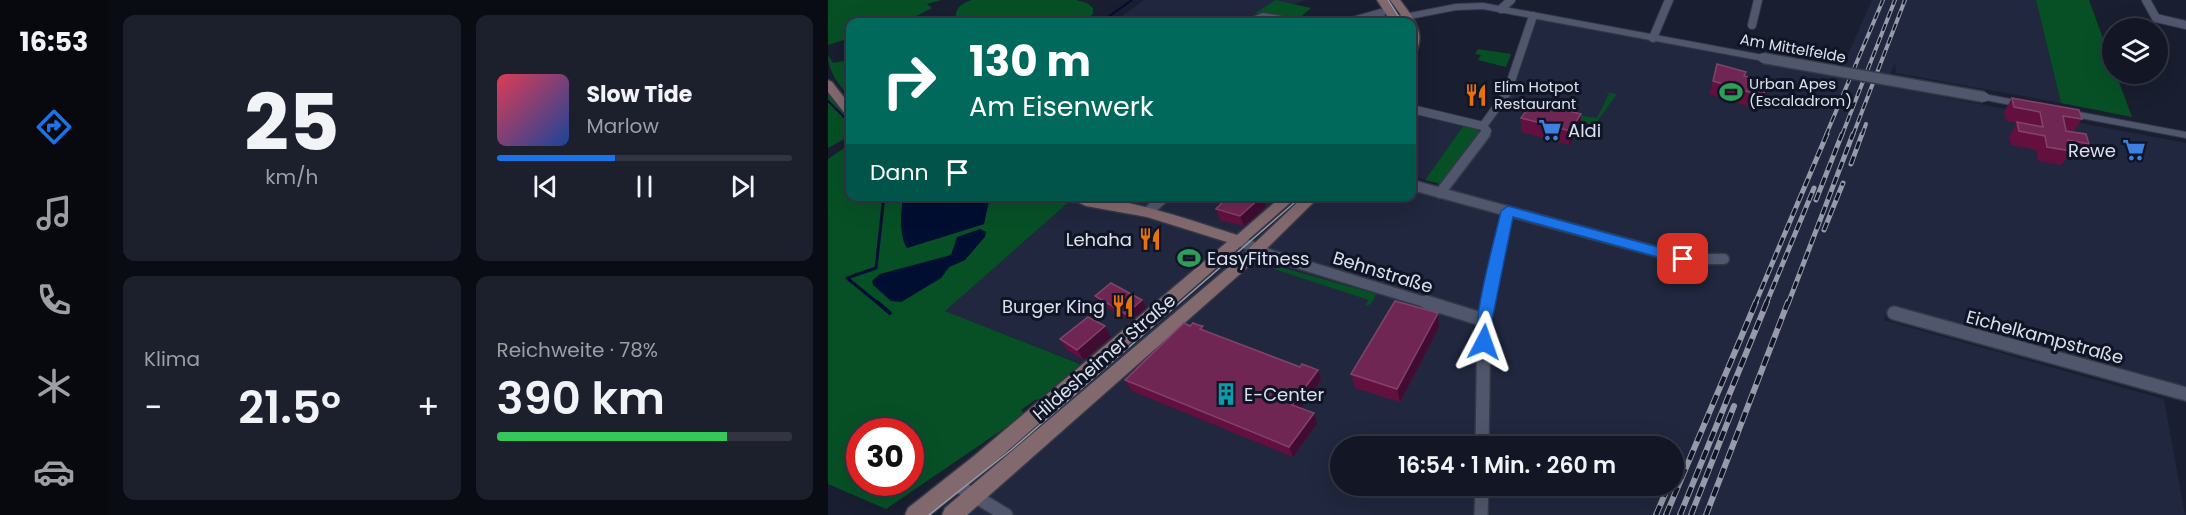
<!DOCTYPE html>
<html lang="de">
<meta charset="utf-8">
<style>
:root{--surface:#131624;--page:#1c1f2c;--text:#f1f3f6;--muted:#9d9fa6;--line:#323541;--accent:#1a73e8}
body{margin:0;font-family:Poppins,sans-serif;background:var(--page);color:var(--text);height:100vh;display:flex;flex-direction:column;font-size:22px;white-space:nowrap}
*{box-sizing:border-box;margin:0}
p{font-size:20px;color:var(--muted)}
.icon{flex:none;width:33px;height:33px;fill:none;stroke:currentColor;stroke-width:2;stroke-linecap:round;stroke-linejoin:round}
.map{position:relative;flex:1;overflow:hidden}
.panel{display:flex;flex-direction:column;gap:15px;padding:15px;background:#0a0c14;width:720px}
.panel>*{flex:none}
.banner{position:absolute;left:18px;top:18px;width:570px;height:183px;border-radius:12px;box-shadow:0 6px 24px #0002,0 0 0 2px var(--line);background:#00695c;color:#fff;overflow:hidden}
.buttons{position:absolute;left:1274px;top:18px;display:grid;gap:12px}
.buttons a{display:grid;place-items:center;width:66px;height:66px;border-radius:50%;background:var(--surface);box-shadow:0 6px 24px #0002,0 0 0 2px var(--line);font-size:30px}
.speed{position:absolute;left:18px;top:418px;display:flex;gap:12px;font-size:30px;font-weight:700;text-align:center}
.speed>*{display:grid;place-content:center;width:78px;height:78px;border-radius:50%;background:var(--surface);box-shadow:0 6px 24px #0002,0 0 0 2px var(--line);line-height:1}
.speed .limit{border:9px solid #d22;background:#fff;color:#111}
.pin{position:absolute;display:grid;place-items:center;width:51px;height:51px;color:#fff;margin:-26px;border-radius:12px;box-shadow:0 3px 9px #0006}
.me{position:absolute;width:66px;margin:-33px;rotate:4deg;stroke-linejoin:round;filter:drop-shadow(0 0 4px #0008)}
.turn{display:flex;align-items:center;gap:21px;height:126px;padding:0 24px;font-size:27px}
.turn .icon{width:78px;height:78px;stroke-width:2.5}
.turn b{display:block;font-size:42px;line-height:51px}
.then{display:flex;align-items:center;height:57px;padding:0 24px;background:#0003;gap:12px;font-size:22px}
.big{font-size:45px;font-weight:600;line-height:1.1}
.panel .tile{flex:1;display:flex;flex-direction:column;justify-content:center;gap:9px;min-width:0;padding:0 21px;border-radius:12px;background:var(--page)}
.panel .dial{align-items:center;gap:0}
.dial b{font-size:78px;line-height:1}
.song{display:flex;align-items:center;gap:18px}
.cover{width:72px;height:72px;border-radius:9px;background:linear-gradient(135deg,hsl(350 70% 55%),hsl(220 70% 35%))}
.played{height:6px;border-radius:3px;background:linear-gradient(90deg,var(--accent) 40%,var(--line) 40%)}
.keys{display:flex;justify-content:space-around;direction:ltr}
.heat{display:flex;justify-content:space-between;align-items:center;font-size:33px;direction:ltr}
.charge{height:9px;border-radius:4px;background:linear-gradient(90deg,#34c759 78%,var(--line) 0)}
.panel .tiles{flex:1;display:grid;gap:15px;grid-template-columns:repeat(2,1fr)}
.trip{position:absolute;left:502px;top:436px;width:354px;height:60px;border-radius:30px;background:var(--surface);box-shadow:0 6px 24px #0002,0 0 0 2px var(--line);font-weight:600;line-height:60px;text-align:center}
main{display:flex;flex:1;min-height:0}
.menu{display:flex;flex-direction:column;width:108px;justify-content:space-around;align-items:center;background:#08090e;color:var(--muted)}
.menu .icon{width:42px;height:42px}
.menu .active{color:var(--accent)}
.menu b{font-size:27px;color:var(--text)}
.map>svg:first-child{display:block}
</style>
<main>
<nav class="menu">
<b>16:53</b>
<svg class="icon active" aria-label="directions" viewBox="0 0 24 24"><path d="M12 3l9 9-9 9-9-9zM9 14v-3h6M13 9l2 2-2 2"/></svg>
<svg class="icon" aria-label="music" viewBox="0 0 24 24"><path d="M9 18V5l10-2v13"/><circle cx="6" cy="18" r="3"/><circle cx="16" cy="16" r="3"/></svg>
<svg class="icon" aria-label="phone" viewBox="0 0 24 24"><path d="M5 4h4l2 5-3 2q2 4 5 5l2-3 5 2v4C11 20 4 13 5 4z"/></svg>
<svg class="icon" aria-label="climate" viewBox="0 0 24 24"><path d="M12 3v18M4 7l16 10M4 17L20 7"/></svg>
<svg class="icon" aria-label="car" viewBox="0 0 24 24"><path d="M5 17H2v-5l4-1 3-4h7l3 4 3 1v5h-3M9 17h6M6 11h13"/><circle cx="7" cy="17" r="2"/><circle cx="17" cy="17" r="2"/></svg>
</nav>
<section class="panel">
<div class="tiles">
<div class="tile dial"><b>25</b><p>km/h</p></div>
<div class="tile">
<div class="song"><i class="cover"></i><div><b>Slow Tide</b><p>Marlow</p></div></div>
<div class="played"></div>
<div class="keys"><svg class="icon" aria-label="previous" viewBox="0 0 24 24"><path d="M18 5L8 12l10 7zM5 5v14"/></svg><svg class="icon" aria-label="pause" viewBox="0 0 24 24"><path d="M8 5v14M16 5v14"/></svg><svg class="icon" aria-label="next" viewBox="0 0 24 24"><path d="M6 5l10 7-10 7zM19 5v14"/></svg></div>
</div>
<div class="tile"><p>Klima</p>
<div class="heat"><a>−</a><b class="big">21.5°</b><a>+</a></div>
</div>
<div class="tile"><p>Reichweite · 78%</p><b class="big">390 km</b><div class="charge"></div></div>
</div>
</section>
<div class="map">
<svg width="1358" height="515" viewBox="0 0 1358 515">
<rect width="100%" height="100%" fill="#191e30"/>
<g fill="#20273e" fill-rule="evenodd">
<path d="M316 0H477L420 22H286Z"/>
<path d="M1044 0H1208L1233 103 1068 73 1067 63 1057 86 1358 143V389L1060 308 1056 320 1336 399 1357 515H124L282 381 264 368 116 311 241 202 228 197 584 196V185L612 193 659 131 655 126 671 106 705 16 1012 72ZM513 447H846V486H513Z"/>
<path d="M584 113 636 125 597 180 584 176Z"/>
</g>
<g fill="#075026" fill-rule="evenodd">
<path d="M0 0H113L99 4 104 8 77 22H22V38L0 45Z"/>
<path d="M143 0H248L259 3 265 8V14L256 22H137L129 20C125 8 134 4 143 0Z"/>
<path d="M448 0 483 8 467 22 427 13Z"/>
<path d="M1208 0H1261L1284 63V74H1288L1304 117 1233 103Z"/>
<path d="M650 49 683 54 678 67 650 60 653 55 647 54Z"/>
<path d="M0 55 5 63 22 60V97C11 86 0 71 0 55Z"/>
<path d="M0 84 22 112V136L0 148Z"/>
<path d="M777 92 789 94 765 127 760 126 759 122 699 108 693 109 695 106 683 103 680 106 677 104 685 95 682 101 737 112 739 109 738 113 769 118 781 94Z"/>
<path d="M636 125 648 128 654 134 616 185 597 180Z"/>
<path d="M22 144V196L76 197 74 204 79 248 156 224 158 206 162 197H228L241 202 117 311 252 364 216 398 207 400 193 410 196 414 193 417 58 509 0 484V159ZM158 231 157 237 137 260 121 267 113 278 73 302 116 258 125 253 129 237ZM32 432H82V483H32Z"/>
<path d="M450 267 455 268 548 294 543 304 537 306 541 300 446 269Z"/>
</g>
<g fill="#000e31">
<path d="M76 197V196L162 197 156 224 79 248C71 236 72 210 76 197Z"/>
<path d="M152 229 158 232 157 236 137 260 121 267 113 278 73 302 63 301 45 285 44 281 52 274 123 255 129 237Z"/>
</g>
<g fill="none" stroke-linecap="round" stroke-linejoin="round">
<g stroke="#000e31" stroke-width="2">
<path d="M273 22 304 0"/>
<path d="M0 101 22 123"/>
</g>
<path stroke="#000e31" stroke-width="3" d="M51 304 19 278 48 268 56 196"/>
<path stroke="#000e31" stroke-width="4" d="M49 302 62 313"/>
<g stroke="#343847" stroke-width="10">
<g id="minor-far2">
<path d="M1318 0 1328 18 1358 25"/>
<path d="M673 9 683 0"/>
<path d="M423 22 435 17 465 22"/>
<path d="M521 22 553 13"/>
<path d="M924 25 930 0"/>
<path d="M825 38 841 0"/>
<path d="M584 109 655 126"/>
<path d="M656 135 659 131 655 126 679 93 705 16"/>
</g>
</g>
<g stroke="#343847" stroke-width="13">
<g id="minor-far1">
<path d="M584 185 855 259H896"/>
<path d="M612 193 657 134"/>
<path d="M320 212 337 196"/>
<path d="M412 241 443 255 603 304"/>
<path d="M660 304 680 211"/>
</g>
</g>
<g stroke="#343847" stroke-width="16">
<g id="minor">
<path d="M598 302 656 320"/>
<path d="M1066 313 1358 394"/>
<path d="M654 447 656 320 660 302"/>
<path d="M127 484 178 515"/>
<path d="M653 515 654 486"/>
</g>
</g>
<g stroke="#343847" stroke-width="2">
<g id="tertiary">
<path d="M655 3 935 55 940 58 935 61 655 9 628 10 566 22 561 19 566 16 628 4Z"/>
<path d="M1156 94 1198 102 1203 105 1198 108 1152 99V95Z"/>
<path d="M1235 109 1358 132V138L1231 114V110Z"/>
</g>
</g>
<g stroke="#343847" stroke-width="3">
<g id="secondary">
<path d="M549 0H559L573 22H563Z"/>
<path d="M562 0H572C584 16 598 32 588 52L584 53V22H578Z"/>
<path d="M0 80 4 82 22 105V116L18 115 0 92Z"/>
<path d="M237 196C296 196 353 217 409 235L454 196H470L160 468 102 515H77L80 508 146 456 399 242 319 217 258 206Z"/>
<path d="M476 196H492L420 267 139 515H114L117 508 410 259Z"/>
</g>
</g>
<use href="#minor-far2" stroke="#50576c" stroke-width="8"/>
<use href="#minor-far1" stroke="#50576c" stroke-width="10"/>
<use href="#minor" stroke="#50576c" stroke-width="13"/>
<use href="#tertiary" fill="#50576c" fill-rule="evenodd"/>
<use href="#secondary" fill="#82696e" fill-rule="evenodd"/>
<g stroke="#969aa9" stroke-width="1.5">
<path d="M560 0 574 22"/>
<path d="M101 515 183 450 474 196"/>
</g>
<g stroke="#969aa9" stroke-width="4">
<g id="rail-far2">
<path d="M998 135 1055 0"/>
<path d="M1014 135 1067 0"/>
<path d="M1025 135 1077 0"/>
<path d="M1034 135 1038 124"/>
</g>
</g>
<g stroke="#969aa9" stroke-width="5">
<g id="rail-far1">
<path d="M1023 164 1034 134"/>
<path d="M988 200 1014 134"/>
<path d="M996 230 1015 183"/>
<path d="M927 304 999 134"/>
<path d="M938 304 986 188"/>
<path d="M960 304 1025 134"/>
</g>
</g>
<g stroke="#969aa9" stroke-width="6">
<g id="rail">
<path d="M828 515 840 487"/>
<path d="M838 515 928 302"/>
<path d="M852 515 939 302"/>
<path d="M863 515 906 406"/>
<path d="M878 515 960 302"/>
</g>
</g>
<use href="#rail-far2" stroke="#101526" stroke-width="2" stroke-dasharray="7" stroke-linecap="butt"/>
<use href="#rail-far1" stroke="#101526" stroke-width="3" stroke-dasharray="8" stroke-linecap="butt"/>
<use href="#rail" stroke="#101526" stroke-width="4" stroke-dasharray="10" stroke-linecap="butt"/>
<g stroke="#343847" stroke-width="13" stroke-linecap="butt">
<path id="tertiary-bridge" d="M935 58 1156 97"/>
</g>
<use href="#tertiary-bridge" stroke="#50576c" stroke-width="10"/>
</g>
<g fill="#63103f">
<path d="M918 72 917 76 938 95 931 110 881 94 885 81Z"/>
<path d="M1184 98 1254 119 1245 132 1261 144 1251 158 1240 156 1233 165 1210 161 1208 150 1183 145 1181 136 1189 123 1178 121 1176 112Z"/>
<path d="M753 114 752 128 741 145 693 132V118Z"/>
<path d="M438 207 416 226 392 220 388 209Z"/>
<path d="M267 296 318 308 302 321 271 303Z"/>
<path d="M362 326H375L377 331 472 367 490 370 493 380 473 408 489 423 465 457 304 391 297 380Z"/>
<path d="M611 327 572 402 527 388 523 374Z"/>
<path d="M283 337 256 360 239 350 232 339Z"/>
</g>
<g fill="#400c31">
<path d="M942 82 938 95 931 110 934 96Z"/>
<path d="M753 114 752 128 741 145 742 131Z"/>
<path d="M435 196 438 207 416 226 412 216Z"/>
<path d="M314 300 318 308 302 321 298 314Z"/>
<path d="M610 313 611 327 572 402 569 389Z"/>
<path d="M277 326 283 337 256 360 249 350Z"/>
<path d="M490 370 493 380 468 415 464 405Z"/>
<path d="M486 413 489 423 465 457 461 447Z"/>
</g>
<g fill="#702652" stroke="#81436a" stroke-width="1.5">
<path d="M889 64 918 72 916 76 942 82 934 96 885 81Z"/>
<path d="M1184 98 1251 110 1254 119 1235 116 1238 131 1258 134 1261 144 1240 140 1243 151 1219 147 1217 136 1191 131 1189 122 1215 127 1212 112 1186 107Z"/>
<path d="M705 102 753 114 742 131 693 118Z"/>
<path d="M401 196H434L412 216 388 209Z"/>
<path d="M283 283 314 300 298 314 267 296Z"/>
<path d="M567 301 610 313 569 389 523 374Z"/>
<path d="M260 317 277 326 249 350 232 339Z"/>
<path d="M356 323 362 326 365 323 370 325 375 326 372 329 472 367 474 364 490 370 464 405 486 413 461 447 297 380Z"/>
</g>
<path fill="#1a73e8" stroke="#114b97" stroke-width="1.5" d="M680 206 855 254 862 259 855 264 685 217 664 320V342L661 346H651C641 328 668 235 673 211Z"/>
<defs>
<g id="stadium-bare" transform="scale(1.8)"><path d="M0-5a6.5 5 0 1 0 0 10a6.5 5 0 1 0 0-10ZM-3.5-1.8h7v3.6h-7Z" fill="#2e9e5b" stroke="#101526" stroke-width="2.5" paint-order="stroke"/></g>
<g id="restaurant-bare" transform="scale(1.8)"><path d="M-5-6h1v4h1v-4h1v4h1v-4h1v5L-1.5 .5V6h-2V.5L-5-1ZM5-6V6H3V1.5H1.5Q1.5-4 5-6Z" fill="#e8710a" stroke="#101526" stroke-width="2.5" paint-order="stroke"/></g>
<g id="supermarket-bare" transform="scale(1.8)"><path d="M-6-5.5h2.5l.6 2H6L4.5 2H-2.5L-4.4-4H-6ZM-1.5 3.2a1.3 1.3 0 1 0 .1 0ZM3 3.2a1.3 1.3 0 1 0 .1 0Z" fill="#3f7fe0" stroke="#101526" stroke-width="2.5" paint-order="stroke"/></g>
<g id="building-bare" transform="scale(1.8)"><path d="M-4-6H4V6H1V3H-1V6H-4ZM-2.5-4.3h1.7v1.8h-1.7ZM.8-4.3h1.7v1.8H.8ZM-2.5-1h1.7V.8h-1.7ZM.8-1h1.7V.8H.8Z" fill="#0f9aa8" stroke="#101526" stroke-width="2.5" paint-order="stroke"/></g>
</defs>
<g fill-rule="evenodd">
<use href="#stadium-bare" x="903" y="92"/>
<use href="#restaurant-bare" x="648" y="95"/>
<use href="#supermarket-bare" x="722" y="130"/>
<use href="#supermarket-bare" x="1306" y="150"/>
<use href="#restaurant-bare" x="322" y="239"/>
<use href="#stadium-bare" x="361" y="258"/>
<use href="#restaurant-bare" x="295" y="306"/>
<use href="#building-bare" x="398" y="394"/>
</g>
<g text-anchor="middle" dominant-baseline="central" stroke-width="6" stroke-linejoin="round" paint-order="stroke">
<g font-size="15" fill="#dce0ed" stroke="#101526">
<text transform="translate(965 48) rotate(10)">Am Mittelfelde</text>
</g>
<g font-size="15" fill="#dce0ed" stroke="#101526" text-anchor="start">
<text x="921" y="83">Urban Apes<tspan x="921" dy="17">(Escaladrom)</tspan></text>
<text x="666" y="86">Elim Hotpot<tspan x="666" dy="17">Restaurant</tspan></text>
</g>
<g font-size="18" fill="#dce0ed" stroke="#101526" text-anchor="start">
<text x="740" y="130">Aldi</text>
<text x="1288" y="150" text-anchor="end">Rewe</text>
<text x="304" y="239" text-anchor="end">Lehaha</text>
<text x="379" y="258">EasyFitness</text>
<text x="277" y="306" text-anchor="end">Burger King</text>
<text x="416" y="394">E-Center</text>
</g>
<g font-size="18" fill="#dce0ed" stroke="#101526">
<text transform="translate(555 272) rotate(17)">Behnstraße</text>
<text transform="translate(1217 337) rotate(15)">Eichelkampstraße</text>
<text transform="translate(276 357) rotate(-41)">Hildesheimer Straße</text>
</g>
</g>
</svg>
<div class="buttons">
<a><svg class="icon" aria-label="layers" viewBox="0 0 24 24"><path d="M12 4l9 5-9 5-9-5zM3 14l9 5 9-5"/></svg></a>
</div>
<div class="speed"><div class="limit">30</div></div>
<div class="pin" style="left:855px;top:259px;background:#d93025"><svg class="icon" aria-label="arrive" viewBox="0 0 24 24"><path d="M6 21V4h12l-3 4 3 4H6"/></svg></div>
<svg class="me" style="left:656px;top:342px" viewBox="-20 -20 40 40"><path d="M0-17L14 15 0 8-14 15z" fill="#1a73e8" stroke="#fff" stroke-width="4"/></svg>
<div class="trip">16:54 · 1 Min. · 260 m</div>
<div class="banner">
<div class="turn"><svg class="icon" aria-label="right" viewBox="0 0 24 24"><path d="M7 20v-9h11M14 6l5 5-5 5"/></svg><div><b>130 m</b>Am Eisenwerk</div></div>
<div class="then">Dann<svg class="icon" aria-label="arrive" viewBox="0 0 24 24"><path d="M6 21V4h12l-3 4 3 4H6"/></svg></div>
</div>
</div>
</main>
